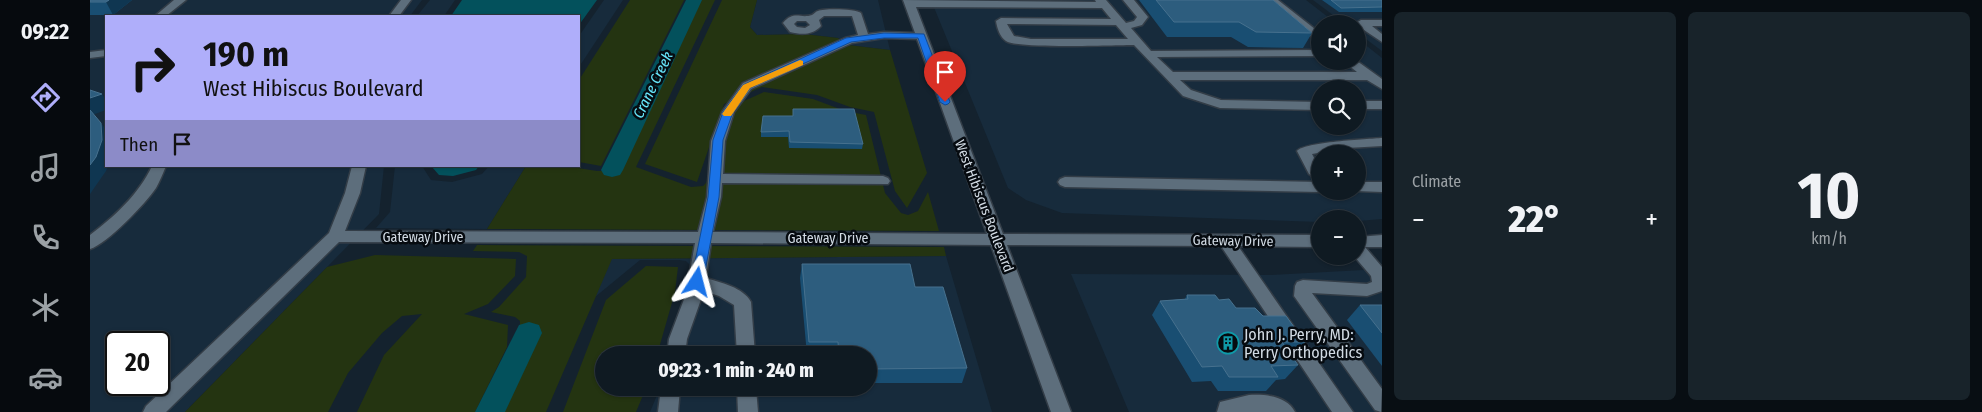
<!DOCTYPE html>
<meta charset="utf-8">
<style>
:root{--surface:#0f1a22;--page:#18232a;--text:#f1f3f6;--muted:#9ba1a5;--line:#2f3840;--accent:#afaefa}
body{margin:0;font-family:"Fira Sans Condensed",sans-serif;background:var(--page);color:var(--text);height:100vh;display:flex;flex-direction:column;font-size:19px;white-space:nowrap}
*{box-sizing:border-box;margin:0}
p{font-size:16px;color:var(--muted)}
.icon{flex:none;width:28px;height:28px;fill:none;stroke:currentColor;stroke-width:2;stroke-linecap:round;stroke-linejoin:round}
.map{position:relative;flex:1;overflow:hidden}
.sheet{display:flex;flex-direction:column;gap:12px;padding:12px;background:#080e13;width:600px}
.sheet>*{flex:none}
.hud{position:absolute;left:15px;top:15px;width:475px;height:152px;border-radius:0px;box-shadow:0 1px 4px #0004,0 0 0 1px var(--line);background:#afaefa;color:#111;overflow:hidden}
.buttons{position:absolute;left:1221px;top:15px;display:grid;gap:10px}
.buttons a{display:grid;place-items:center;width:55px;height:55px;border-radius:50%;background:var(--surface);box-shadow:0 1px 4px #0004,0 0 0 1px var(--line);font-size:25px}
.speed{position:absolute;left:15px;top:331px;display:flex;gap:10px;font-size:25px;font-weight:700;text-align:center}
.speed>*{display:grid;place-content:center;width:65px;height:65px;border-radius:50%;background:var(--surface);box-shadow:0 1px 4px #0004,0 0 0 1px var(--line);line-height:1}
.speed .limit{border:2px solid #111;border-radius:8px;background:#fff;color:#111}
.pin{position:absolute;display:grid;place-items:center;width:42px;height:42px;color:#fff;margin:-51px -21px;border-radius:50% 50% 50% 0;rotate:-45deg;box-shadow:0 0 5px #0007}
.pin .icon{rotate:45deg}
.me{position:absolute;width:55px;margin:-28px;rotate:9deg;stroke-linejoin:round;filter:drop-shadow(0 0 4px #0008)}
.turn{display:flex;align-items:center;gap:18px;height:105px;padding:0 15px;font-size:22px}
.turn .icon{width:65px;height:65px;stroke-width:2.5}
.turn b{display:block;font-size:35px;line-height:42px}
.then{display:flex;align-items:center;height:48px;padding:0 15px;background:#0003;gap:10px;font-size:19px}
.big{font-size:38px;font-weight:800;line-height:1.1}
.sheet .card{flex:1;display:flex;flex-direction:column;justify-content:center;gap:8px;min-width:0;padding:0 18px;border-radius:8px;background:var(--page)}
.sheet .dial{align-items:center;gap:0}
.dial b{font-size:65px;line-height:1}
.heat{display:flex;justify-content:space-between;align-items:center;font-size:28px;direction:ltr}
.sheet .tiles{flex:1;display:grid;gap:12px;grid-template-columns:repeat(2,1fr)}
.trip{position:absolute;left:505px;top:346px;width:282px;height:50px;border-radius:25px;background:var(--surface);box-shadow:0 1px 4px #0004,0 0 0 1px var(--line);font-weight:800;line-height:50px;text-align:center}
main{display:flex;flex:1;min-height:0}
.menu{display:flex;flex-direction:column;width:90px;justify-content:space-around;align-items:center;background:#060a0e;color:var(--muted)}
.menu .icon{width:35px;height:35px}
.menu .selected{color:var(--accent)}
.menu b{font-size:22px;color:var(--text)}
.map>svg:first-child{display:block}
</style>
<main>
<nav class="menu">
<b>09:22</b>
<svg class="icon selected" aria-label="directions" viewBox="0 0 24 24"><path d="M12 3l9 9-9 9-9-9zM9 14v-3h6M13 9l2 2-2 2"/></svg>
<svg class="icon" aria-label="music" viewBox="0 0 24 24"><path d="M9 18V5l10-2v13"/><circle cx="6" cy="18" r="3"/><circle cx="16" cy="16" r="3"/></svg>
<svg class="icon" aria-label="phone" viewBox="0 0 24 24"><path d="M5 4h4l2 5-3 2q2 4 5 5l2-3 5 2v4C11 20 4 13 5 4z"/></svg>
<svg class="icon" aria-label="climate" viewBox="0 0 24 24"><path d="M12 3v18M4 7l16 10M4 17L20 7"/></svg>
<svg class="icon" aria-label="car" viewBox="0 0 24 24"><path d="M5 17H2v-5l4-1 3-4h7l3 4 3 1v5h-3M9 17h6M6 11h13"/><circle cx="7" cy="17" r="2"/><circle cx="17" cy="17" r="2"/></svg>
</nav>
<div class="map">
<svg width="1292" height="412" viewBox="0 0 1292 412">
<rect width="100%" height="100%" fill="#14222e"/>
<g fill="#172b3c" fill-rule="evenodd">
<path d="M0 0H332L320 16H16V166H294L289 214 95 412H0ZM26 342H69V385H26Z"/>
<path d="M340 0H365L354 16H327Z"/>
<path d="M514 0H533L489 67V36Z"/>
<path d="M667 0H788L800 50 758 45 748 38 714 34 667 35 660 27Z"/>
<path d="M841 0H1216L1247 24H1230V61H1268V39L1292 58V219L1268 221V219H1230V222L972 213 936 200 918 188ZM1230 89H1268V126H1230ZM1230 154H1268V191H1230Z"/>
<path d="M1223 0H1292V51L1268 33V24H1255Z"/>
<path d="M305 166H332L341 180 362 182 392 174 399 166H436L397 229 286 228 300 212Z"/>
<path d="M856 256 902 412H560L570 388H779V355H580L597 294 600 265 596 261 589 260H550L505 297 521 259Z"/>
<path d="M1292 269V412H1039L981 274 1181 275Z"/>
</g>
<g fill="#243411">
<path d="M540 0H594L511 166 489 162V80Z"/>
<path d="M601 0H625L546 167 601 187 613 186 616 183 643 106 674 92 723 99 755 111 776 115 795 193 811 213 818 215 828 211 838 192 849 231 397 229 436 166H475L507 171H514L520 166Z"/>
<path d="M632 0H667L660 27 667 35 714 34 748 38 758 45 800 50 837 173 817 208 805 191 784 112 760 107 727 95 672 87 634 104 607 182 555 164Z"/>
<path d="M387 245 854 247 856 256 522 259 456 412H399L430 348V321L425 317 401 312 409 307 436 277 437 256 429 252 383 251Z"/>
<path d="M285 255 426 259 425 276 398 304 374 314 418 325 417 347 385 412H267L294 355 332 314 312 316 292 333 258 373 238 412H95L237 267Z"/>
<path d="M556 266 588 267 585 292 567 355H514V388H556L546 412H473L516 300Z"/>
</g>
<g fill="#03515c">
<path d="M372 0H507L489 25V16H361Z"/>
<path d="M389 166 386 170 363 176 349 175 342 167Z"/>
</g>
<g fill="none" stroke-linecap="round" stroke-linejoin="round">
<g fill="#03515c" fill-rule="evenodd">
<path d="M596 0H612L533 170 530 175 522 177 514 175 511 170Z"/>
<path d="M439 322 449 325 452 333 415 412H385L429 325Z"/>
</g>
<g stroke="#333d47" stroke-width="3">
<g id="minor">
<path d="M84 0H96L76 16H65Z"/>
<path d="M311 0H321L309 16H299Z"/>
<path d="M813 0 1006 2 1005 0H1016L1036 23 1044 21 1047 17 1033 0H1044L1058 17 1052 25 1041 28 1061 51 1230 50V56L1067 57 1083 72H1267L1253 61H1267L1292 79V89L1277 80H1090L1101 90 1131 100 1230 102V110L1130 108 1093 96 1044 45C1024 45 927 49 916 41 910 37 907 28 906 21L911 18 1021 19 1012 8 826 7 913 234 1230 235V247L1148 246 1263 412H1242L1131 246 917 245 981 412H961L901 245 621 243 616 278C631 283 653 287 661 302L665 355H647L644 305 629 296 614 291 597 339 595 355H577L579 339 596 294 605 243 249 242 76 412H53L56 406 239 233 255 193 262 166H276L270 193 255 231 608 232 617 197 621 141 632 112 653 83 755 38 768 35 762 16H734L729 20 731 26C723 35 712 35 700 32L693 23C704 10 710 19 722 15 724 14 726 11 728 11 735 8 767 9 771 13L778 34 794 32 825 33ZM707 21H716L720 25 715 28 707 27 704 24ZM917 24 1026 25 1038 39H941L924 36ZM794 38 827 39 897 234 623 232 631 197 632 183 798 184 800 181 798 178 793 176 633 174 635 141 644 112 661 89 762 43Z"/>
<path d="M1177 0H1188L1230 33V41L1226 40Z"/>
<path d="M1271 20H1292V26H1282L1292 34V42L1268 26 1266 23Z"/>
<path d="M16 50V56L0 58V52Z"/>
<rect x="1268" y="101" width="24" height="8"/>
<path d="M1292 138V146L1257 148 1222 154 1230 169V181L1219 174 1207 151C1214 142 1278 139 1292 138Z"/>
<path d="M62 166H76C73 173 70 181 66 188 56 203 17 244 0 249V235C24 217 49 194 62 166Z"/>
<path d="M975 177 1230 182V191H1232L1230 192 975 187 970 185 968 182 970 179Z"/>
<path d="M1268 182H1292V192L1266 191Z"/>
<path d="M1292 235V247H1275L1292 267V291L1277 296 1222 293 1292 389 1291 412 1285 410 1204 296 1205 286 1207 282 1213 280 1277 284 1282 282 1281 276 1264 256H1268V237Z"/>
<path d="M571 388H590L588 412H568Z"/>
<path d="M647 388H666L668 412H648Z"/>
<path d="M1159 395C1175 394 1197 396 1205 412H1127L1130 402Z"/>
</g>
</g>
<use href="#minor" fill="#5d6e7c" fill-rule="evenodd"/>
</g>
<g fill="#194e72">
<path d="M0 0H42L23 15H0Z"/>
<path d="M1049 0H1183L1222 33 1213 48 1158 47 1141 37H1077Z"/>
<path d="M1232 0H1292V12H1249Z"/>
<path d="M703 116 773 144 772 149 699 148 698 137H671V132Z"/>
<path d="M712 264 825 287 877 368 872 383H779V355H717L710 278Z"/>
<path d="M1097 295 1129 300 1146 308 1173 316 1215 342 1202 356 1208 365 1195 379 1186 380 1176 391H1128L1121 381 1102 382 1062 315 1070 301 1095 299Z"/>
<path d="M1270 305H1292V366L1257 320Z"/>
</g>
<g fill="#0f3651">
<path d="M19 0H42L23 15 16 2Z"/>
<path d="M12 94 16 100V110L2 115 0 112V98Z"/>
<path d="M11 123 16 130V166H18L16 171 0 194V165Z"/>
</g>
<g fill="#2d5d7e" stroke="#47718e">
<path d="M0 0H19L16 2H0Z"/>
<path d="M1066 0H1183L1222 33 1166 32 1149 22H1084Z"/>
<path d="M1241 0H1292V7L1251 8Z"/>
<path d="M0 90 12 94 0 98Z"/>
<path d="M703 109H764L773 144 700 142 699 131 671 132 673 116H703Z"/>
<path d="M0 110 11 123 12 140 6 157 0 165Z"/>
<path d="M712 264H820L825 287H853L877 368 779 369V355H749L748 342H719Z"/>
<path d="M1097 295H1125L1129 300 1139 299 1146 308H1165L1173 316H1196L1215 342H1192L1208 365 1181 366 1188 377H1139L1132 366 1112 367 1070 301 1098 299Z"/>
<path d="M1270 305H1292V333Z"/>
</g>
<path fill="#1a73e8" stroke="#114b97" d="M794 33 834 34 860 102 858 104 855 105 850 102 828 38H794L761 42 660 88 643 112 633 140 629 197 613 282 611 285H603L601 282 618 197 623 140 633 112 653 85 756 38Z"/>
<path fill="#f59e0b" d="M710 60 713 61V65L660 88 641 116H634L632 114 653 85Z"/>
<defs>
<g id="building-ring" transform="scale(1.125)"><circle r="9.5" fill="#060b10" stroke="#0f9aa8" stroke-width="1.5"/><path d="M-4-6H4V6H1V3H-1V6H-4ZM-2.5-4.3h1.7v1.8h-1.7ZM.8-4.3h1.7v1.8H.8ZM-2.5-1h1.7V.8h-1.7ZM.8-1h1.7V.8H.8Z" fill="#0f9aa8"/></g>
</defs>
<g fill-rule="evenodd">
<use href="#building-ring" x="1138" y="343"/>
</g>
<g text-anchor="middle" dominant-baseline="central" stroke-width="5" stroke-linejoin="round" paint-order="stroke">
<g font-size="14" fill="#d2dbe4" stroke="#060b10">
<text transform="translate(894 206) rotate(69)">West Hibiscus Boulevard</text>
<text x="333" y="237">Gateway Drive</text>
<text x="738" y="238">Gateway Drive</text>
<text transform="translate(1143 241) rotate(1)">Gateway Drive</text>
</g>
<g font-size="15" font-style="italic" fill="#67e6fb" stroke="#060b10">
<text transform="translate(563 85) rotate(-64)">Crane Creek</text>
</g>
<g font-size="16" fill="#d2dbe4" stroke="#060b10" text-anchor="start">
<text x="1154" y="334">John J. Perry, MD:<tspan x="1154" dy="18">Perry Orthopedics</tspan></text>
</g>
</g>
</svg>
<div class="buttons">
<a><svg class="icon" aria-label="sound" viewBox="0 0 24 24"><path d="M4 9h4l5-4v14l-5-4H4zM17 9q2 3 0 6"/></svg></a>
<a><svg class="icon" aria-label="search" viewBox="0 0 24 24"><circle cx="10" cy="10" r="6"/><path d="M15 15l6 6"/></svg></a>
<a>+</a>
<a>−</a>
</div>
<div class="speed"><div class="limit">20</div></div>
<div class="pin" style="left:855px;top:102px;background:#d93025"><svg class="icon" aria-label="arrive" viewBox="0 0 24 24"><path d="M6 21V4h12l-3 4 3 4H6"/></svg></div>
<svg class="me" style="left:607px;top:282px" viewBox="-20 -20 40 40"><path d="M0-17L14 15 0 8-14 15z" fill="#1a73e8" stroke="#fff" stroke-width="4"/></svg>
<div class="trip">09:23 · 1 min · 240 m</div>
<div class="hud">
<div class="turn"><svg class="icon" aria-label="right" viewBox="0 0 24 24"><path d="M7 20v-9h11M14 6l5 5-5 5"/></svg><div><b>190 m</b>West Hibiscus Boulevard</div></div>
<div class="then">Then<svg class="icon" aria-label="arrive" viewBox="0 0 24 24"><path d="M6 21V4h12l-3 4 3 4H6"/></svg></div>
</div>
</div>
<section class="sheet">
<div class="tiles">
<div class="card"><p>Climate</p>
<div class="heat"><a>−</a><b class="big">22°</b><a>+</a></div>
</div>
<div class="card dial"><b>10</b><p>km/h</p></div>
</div>
</section>
</main>
